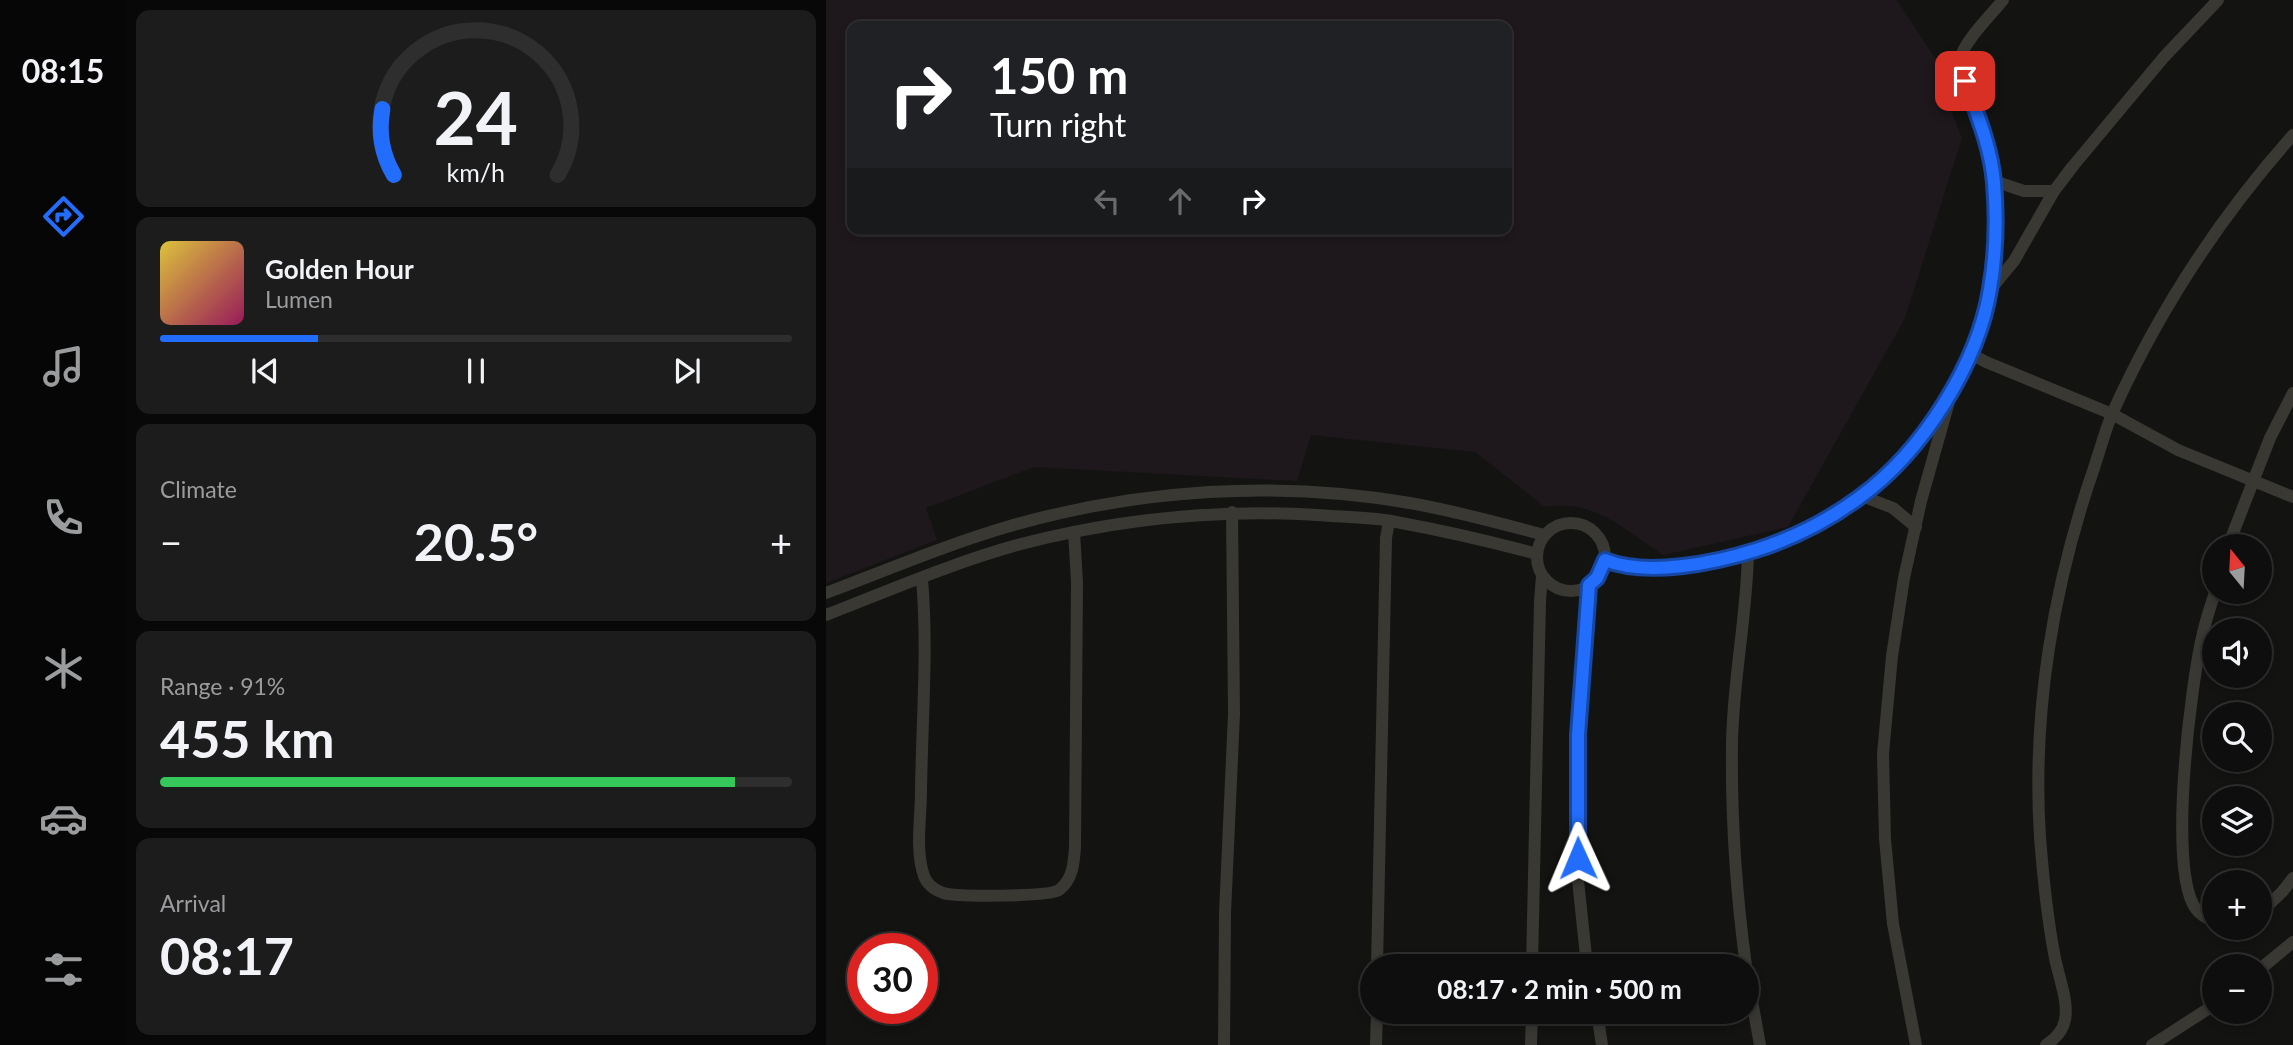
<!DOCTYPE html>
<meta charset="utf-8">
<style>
:root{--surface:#0e0e0e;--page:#1c1c1c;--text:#f1f3f6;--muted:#9b9c9e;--line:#2e2e2e;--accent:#226dfb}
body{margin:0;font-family:Lato,sans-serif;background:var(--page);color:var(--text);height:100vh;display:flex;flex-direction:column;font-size:26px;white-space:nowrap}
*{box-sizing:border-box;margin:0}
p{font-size:23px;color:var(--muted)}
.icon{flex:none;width:38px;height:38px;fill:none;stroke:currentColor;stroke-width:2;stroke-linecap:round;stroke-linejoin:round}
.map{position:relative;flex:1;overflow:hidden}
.sheet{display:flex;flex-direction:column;gap:10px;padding:10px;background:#080808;width:700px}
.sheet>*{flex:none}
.banner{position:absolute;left:21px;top:21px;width:665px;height:214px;border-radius:14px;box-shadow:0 4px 10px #0003,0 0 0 2px var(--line);background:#202124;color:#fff;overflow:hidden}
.needle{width:46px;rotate:342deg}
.buttons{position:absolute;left:1376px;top:534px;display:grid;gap:14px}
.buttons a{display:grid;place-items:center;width:70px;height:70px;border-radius:50%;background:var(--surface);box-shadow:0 4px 10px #0003,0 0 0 2px var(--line);font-size:35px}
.speed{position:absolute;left:21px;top:933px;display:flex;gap:14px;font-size:35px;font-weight:700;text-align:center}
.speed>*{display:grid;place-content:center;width:91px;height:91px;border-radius:50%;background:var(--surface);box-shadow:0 4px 10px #0003,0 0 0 2px var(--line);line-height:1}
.speed .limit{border:10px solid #d22;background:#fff;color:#111}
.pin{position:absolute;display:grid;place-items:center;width:60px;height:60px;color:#fff;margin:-30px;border-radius:14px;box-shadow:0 4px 10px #0006}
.me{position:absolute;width:77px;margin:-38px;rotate:359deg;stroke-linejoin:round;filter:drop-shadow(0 0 5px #0008)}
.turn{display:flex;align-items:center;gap:24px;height:147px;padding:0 28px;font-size:32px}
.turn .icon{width:91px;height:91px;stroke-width:2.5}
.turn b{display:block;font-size:49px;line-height:60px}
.lanes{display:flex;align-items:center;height:66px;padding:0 28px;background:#0003;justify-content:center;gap:35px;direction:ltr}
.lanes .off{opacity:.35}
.big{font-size:52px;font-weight:700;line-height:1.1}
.sheet .card{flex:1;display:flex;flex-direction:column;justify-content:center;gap:10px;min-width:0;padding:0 24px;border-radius:14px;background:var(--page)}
.sheet .dial{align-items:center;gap:0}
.dial svg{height:182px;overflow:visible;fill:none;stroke:var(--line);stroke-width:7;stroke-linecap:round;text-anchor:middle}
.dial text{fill:var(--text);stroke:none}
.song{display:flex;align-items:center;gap:21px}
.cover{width:84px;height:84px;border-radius:10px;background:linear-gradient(135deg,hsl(50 70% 55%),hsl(330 70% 35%))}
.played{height:7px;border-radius:4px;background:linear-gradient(90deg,var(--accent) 25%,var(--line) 25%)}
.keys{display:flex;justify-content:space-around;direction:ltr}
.heat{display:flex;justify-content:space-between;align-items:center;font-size:38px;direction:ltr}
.charge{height:10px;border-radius:5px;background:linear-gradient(90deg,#34c759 91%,var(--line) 0)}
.trip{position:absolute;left:534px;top:954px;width:399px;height:70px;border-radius:35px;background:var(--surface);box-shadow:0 4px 10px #0003,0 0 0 2px var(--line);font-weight:700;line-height:70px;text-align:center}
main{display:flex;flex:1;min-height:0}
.dock{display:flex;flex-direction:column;width:126px;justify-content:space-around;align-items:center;background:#060606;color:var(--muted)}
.dock .icon{width:49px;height:49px}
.dock .selected{color:var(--accent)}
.dock b{font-size:32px;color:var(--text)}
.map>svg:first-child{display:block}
</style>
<main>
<nav class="dock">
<b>08:15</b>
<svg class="icon selected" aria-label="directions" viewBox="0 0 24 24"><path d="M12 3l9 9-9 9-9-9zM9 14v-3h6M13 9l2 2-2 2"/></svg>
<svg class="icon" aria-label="music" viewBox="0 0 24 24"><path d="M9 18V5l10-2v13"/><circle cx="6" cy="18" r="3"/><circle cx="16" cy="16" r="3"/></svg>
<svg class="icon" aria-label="phone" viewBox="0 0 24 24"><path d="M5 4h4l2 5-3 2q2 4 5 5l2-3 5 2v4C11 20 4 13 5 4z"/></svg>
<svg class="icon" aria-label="climate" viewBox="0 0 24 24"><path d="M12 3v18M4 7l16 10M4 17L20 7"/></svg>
<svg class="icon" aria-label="car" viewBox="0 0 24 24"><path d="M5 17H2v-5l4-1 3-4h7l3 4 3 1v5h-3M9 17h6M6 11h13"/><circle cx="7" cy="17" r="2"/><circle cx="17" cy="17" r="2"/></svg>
<svg class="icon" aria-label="filters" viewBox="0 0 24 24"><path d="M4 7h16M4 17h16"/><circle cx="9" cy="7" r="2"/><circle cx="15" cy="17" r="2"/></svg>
</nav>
<section class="sheet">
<div class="card dial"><svg viewBox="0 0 100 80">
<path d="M14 69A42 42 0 1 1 86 69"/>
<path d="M14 69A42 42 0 0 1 9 40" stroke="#226dfb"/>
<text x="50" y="56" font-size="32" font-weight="700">24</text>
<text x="50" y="72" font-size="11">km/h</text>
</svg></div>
<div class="card">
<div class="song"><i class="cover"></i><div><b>Golden Hour</b><p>Lumen</p></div></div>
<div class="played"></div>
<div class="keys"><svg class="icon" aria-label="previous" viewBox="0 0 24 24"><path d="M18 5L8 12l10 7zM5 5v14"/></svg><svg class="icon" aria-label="pause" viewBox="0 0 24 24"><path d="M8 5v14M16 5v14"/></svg><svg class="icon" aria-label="next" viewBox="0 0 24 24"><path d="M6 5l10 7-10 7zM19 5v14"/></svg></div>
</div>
<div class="card"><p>Climate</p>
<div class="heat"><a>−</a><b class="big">20.5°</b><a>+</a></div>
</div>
<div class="card"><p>Range · 91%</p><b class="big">455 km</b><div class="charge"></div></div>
<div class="card"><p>Arrival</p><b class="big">08:17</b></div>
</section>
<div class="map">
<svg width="1467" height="1045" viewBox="0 0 1467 1045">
<rect width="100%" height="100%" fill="#131312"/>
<path fill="#1e181d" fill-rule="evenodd" d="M0 0H1071L1113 64 1115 83 1136 138 1079 318 962 527 837 555C799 530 767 498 719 507L649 452 485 435 471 481 208 467 100 508 111 540 0 583ZM26 26H681V229H26Z"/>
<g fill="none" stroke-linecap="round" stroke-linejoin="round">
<g stroke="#393833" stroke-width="12">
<path d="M1168 181 1198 191H1228"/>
<path d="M1164 290 1188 261 1228 191 1247 166 1338 57 1392 0"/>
<path d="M1145 354 1160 362 1286 414 1352 450 1467 497"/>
<path d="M1036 496 1067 508 1090 527"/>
<circle cx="745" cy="557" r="34"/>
<path d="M1402 546 1444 438 1467 393"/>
<path d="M779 560C826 579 909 559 954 541 1021 515 1071 470 1111 412 1124 394 1138 374 1146 353 1167 299 1174 239 1168 181 1166 162 1161 143 1155 125 1150 109 1131 75 1134 60 1137 42 1166 14 1177 0"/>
<path d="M96 579C102 649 96 720 95 791 95 817 89 851 98 876 101 884 109 890 117 893 130 897 222 897 233 890 247 880 248 862 249 847L251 582 248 532"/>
<path d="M0 593C61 570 122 544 184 526 313 489 452 480 584 503 629 511 674 523 718 535"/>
<path d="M0 615C64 590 129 562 195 544 292 519 390 509 491 515 515 517 541 517 565 521 614 530 663 541 711 554"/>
<path d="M1433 914 1456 892 1467 878"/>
<path d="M1388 921C1381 918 1375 916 1370 909 1341 870 1365 682 1377 633 1380 619 1385 605 1389 592"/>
<path d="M551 966 560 538 563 521"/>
<path d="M706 966 714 601 716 576"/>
<path d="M761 966 752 880 751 791 752 735 763 585"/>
<path d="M920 966C910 892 905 818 906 743 907 679 921 616 922 552"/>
<path d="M920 967 934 1045"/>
<path d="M1433 970 1467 942"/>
<path d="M771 1012 776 1045"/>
<path d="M398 1045 399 913 408 714 406 512"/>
<path d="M550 1045 551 1012"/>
<path d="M705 1045 706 1012"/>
<path d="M1090 1045 1067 924 1059 839 1057 754 1066 656 1078 578 1095 501 1124 398"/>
<path d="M1220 1045C1229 1039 1237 1031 1239 1020 1243 1000 1231 973 1228 953 1221 915 1217 876 1214 837 1206 713 1227 586 1268 468 1274 450 1279 431 1286 414 1332 312 1393 218 1467 135"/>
<path d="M1326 1045 1388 1005"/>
</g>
</g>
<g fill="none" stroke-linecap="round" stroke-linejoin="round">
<g stroke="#1647a3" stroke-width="18">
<path id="route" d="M752 858V735L762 600 763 585 771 578 779 560C821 577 889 563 930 550 968 538 1003 520 1034 497 1096 452 1152 364 1164 289 1170 254 1171 218 1168 183 1165 147 1151 114 1139 81"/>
</g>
<use href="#route" stroke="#226dfb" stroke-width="12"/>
</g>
</svg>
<div class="buttons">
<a><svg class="needle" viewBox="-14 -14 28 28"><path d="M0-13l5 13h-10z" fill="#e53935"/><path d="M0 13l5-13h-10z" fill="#9b9c9e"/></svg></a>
<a><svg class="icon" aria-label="sound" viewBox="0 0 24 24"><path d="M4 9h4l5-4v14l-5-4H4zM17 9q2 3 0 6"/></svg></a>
<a><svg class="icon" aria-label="search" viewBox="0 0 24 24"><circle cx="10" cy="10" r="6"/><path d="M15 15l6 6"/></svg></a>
<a><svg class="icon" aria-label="layers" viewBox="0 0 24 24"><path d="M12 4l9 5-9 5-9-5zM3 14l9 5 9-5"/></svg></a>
<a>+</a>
<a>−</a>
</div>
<div class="speed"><div class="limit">30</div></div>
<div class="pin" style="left:1139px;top:81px;background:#d93025"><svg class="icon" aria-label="arrive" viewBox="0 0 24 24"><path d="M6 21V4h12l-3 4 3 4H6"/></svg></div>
<svg class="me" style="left:752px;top:858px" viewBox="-20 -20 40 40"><path d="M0-17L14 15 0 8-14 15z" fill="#226dfb" stroke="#fff" stroke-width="4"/></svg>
<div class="trip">08:17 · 2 min · 500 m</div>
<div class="banner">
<div class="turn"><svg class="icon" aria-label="right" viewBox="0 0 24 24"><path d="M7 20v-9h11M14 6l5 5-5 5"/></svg><div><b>150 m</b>Turn right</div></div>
<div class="lanes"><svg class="icon off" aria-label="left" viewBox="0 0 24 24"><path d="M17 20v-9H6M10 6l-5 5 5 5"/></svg><svg class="icon off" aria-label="ahead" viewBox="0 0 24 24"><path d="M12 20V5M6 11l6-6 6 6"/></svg><svg class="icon" aria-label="right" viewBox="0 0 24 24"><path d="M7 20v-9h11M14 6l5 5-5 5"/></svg></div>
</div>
</div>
</main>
